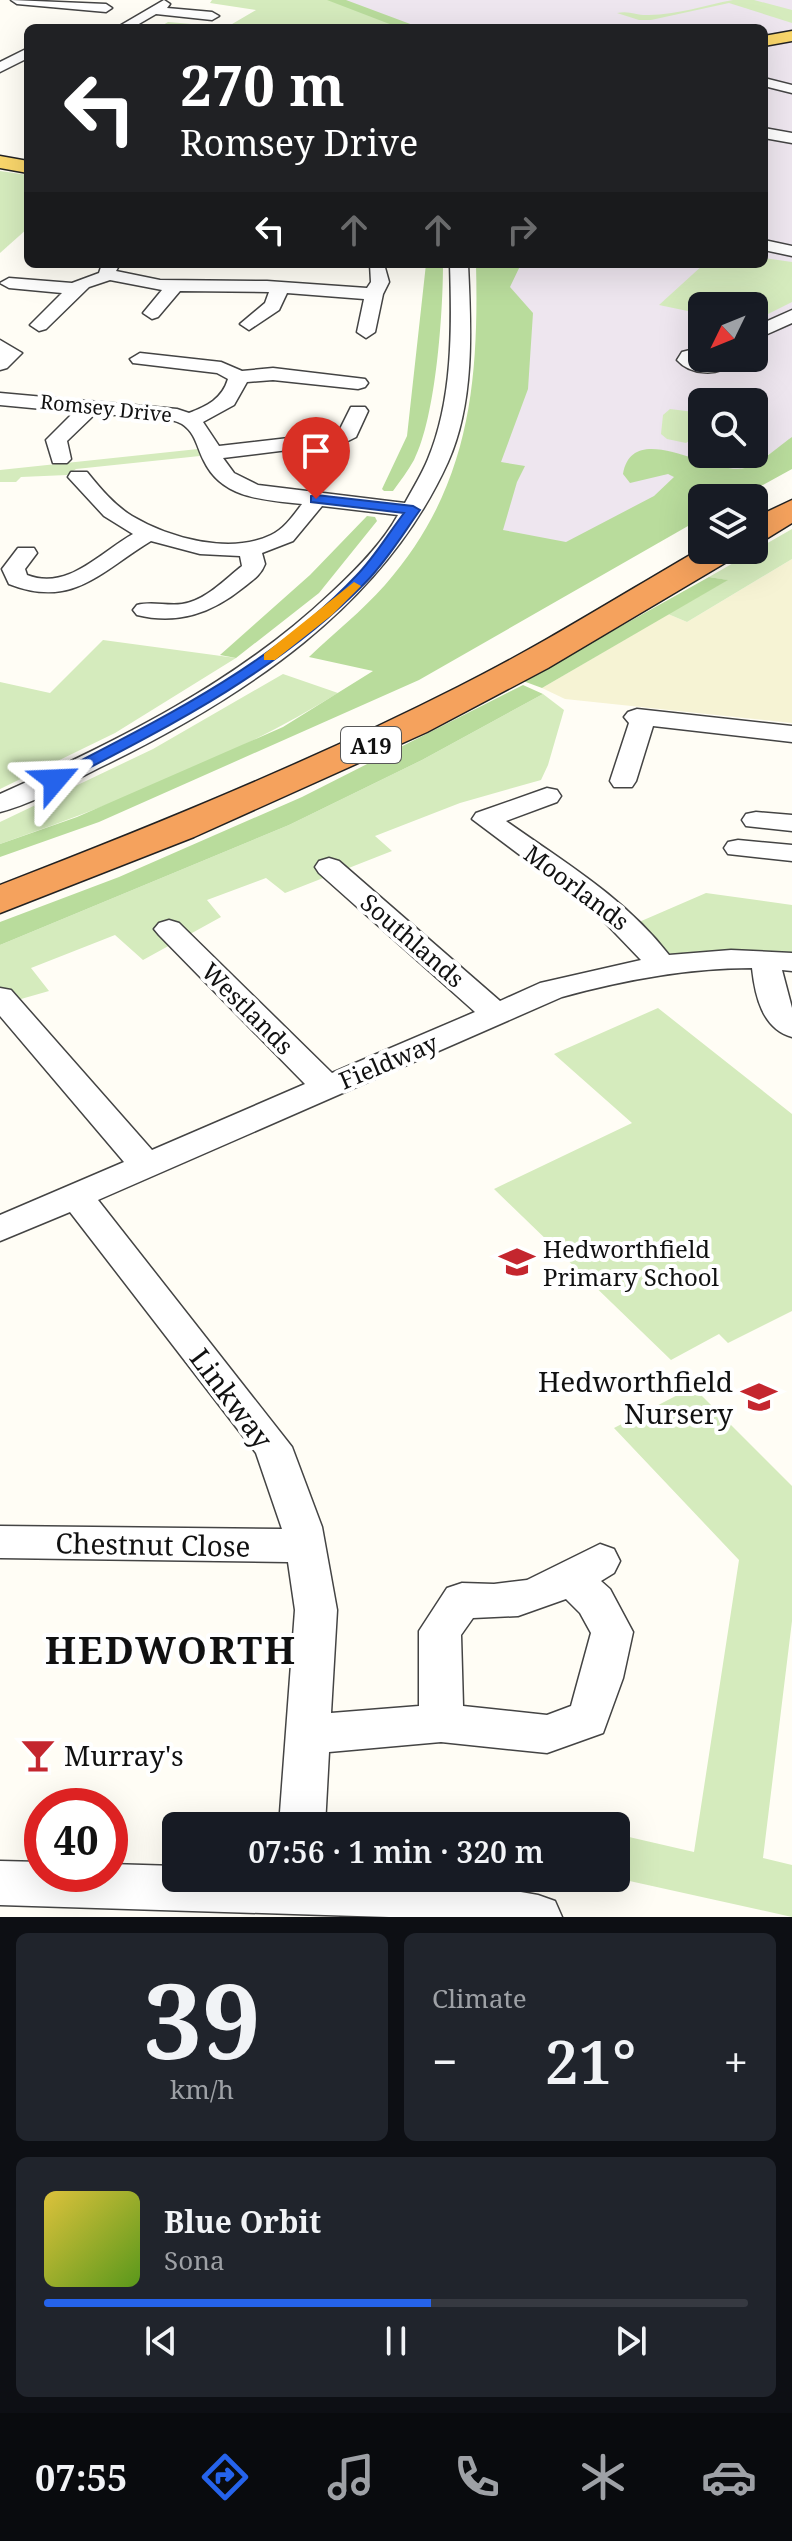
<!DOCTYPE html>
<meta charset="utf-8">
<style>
:root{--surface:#171b24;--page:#20242c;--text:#f1f3f6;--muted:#9ea1a6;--line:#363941;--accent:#2563eb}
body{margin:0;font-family:"Noto Serif",serif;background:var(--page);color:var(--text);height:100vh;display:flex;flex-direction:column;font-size:30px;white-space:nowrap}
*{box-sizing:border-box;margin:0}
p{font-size:26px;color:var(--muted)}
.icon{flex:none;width:44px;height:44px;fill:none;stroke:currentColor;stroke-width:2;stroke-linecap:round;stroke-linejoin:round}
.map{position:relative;height:1917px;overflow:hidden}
.details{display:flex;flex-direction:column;gap:16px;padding:16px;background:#0d0f14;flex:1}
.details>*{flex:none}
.top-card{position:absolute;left:24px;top:24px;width:744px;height:244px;border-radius:12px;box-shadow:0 8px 32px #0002;background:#202124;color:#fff;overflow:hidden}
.needle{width:52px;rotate:227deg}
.controls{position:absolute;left:688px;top:292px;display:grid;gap:16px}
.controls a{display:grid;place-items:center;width:80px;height:80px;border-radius:12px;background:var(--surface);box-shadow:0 8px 32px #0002;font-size:40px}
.speed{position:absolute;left:24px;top:1788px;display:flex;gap:16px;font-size:40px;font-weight:700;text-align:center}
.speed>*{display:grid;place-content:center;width:104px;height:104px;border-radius:50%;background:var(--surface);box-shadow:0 8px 32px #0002;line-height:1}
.speed .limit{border:12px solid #d22;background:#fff;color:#111}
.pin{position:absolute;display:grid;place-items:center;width:68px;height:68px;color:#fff;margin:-82px -34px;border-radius:50% 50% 50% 0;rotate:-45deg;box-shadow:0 0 8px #0007}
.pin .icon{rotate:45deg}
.me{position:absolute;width:88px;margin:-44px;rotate:64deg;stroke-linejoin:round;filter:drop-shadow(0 0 6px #0008)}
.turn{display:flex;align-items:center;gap:28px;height:168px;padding:0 24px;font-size:36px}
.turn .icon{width:104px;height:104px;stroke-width:2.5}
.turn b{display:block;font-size:56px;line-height:68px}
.lanes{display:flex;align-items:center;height:76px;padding:0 24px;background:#0003;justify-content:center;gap:40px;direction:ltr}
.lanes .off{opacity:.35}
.big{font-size:60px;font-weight:600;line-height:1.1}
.details .widget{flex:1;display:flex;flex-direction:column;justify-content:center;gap:12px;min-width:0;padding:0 28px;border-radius:12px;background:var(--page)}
.details .dial{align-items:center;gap:0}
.dial b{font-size:104px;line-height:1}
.song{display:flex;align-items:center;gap:24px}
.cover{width:96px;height:96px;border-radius:12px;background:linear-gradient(135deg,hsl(50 70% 55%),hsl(90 70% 35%))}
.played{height:8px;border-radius:4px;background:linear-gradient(90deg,var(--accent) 55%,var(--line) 55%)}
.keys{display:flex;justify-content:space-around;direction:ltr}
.heat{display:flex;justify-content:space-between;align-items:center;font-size:44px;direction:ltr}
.details .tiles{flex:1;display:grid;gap:16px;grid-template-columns:1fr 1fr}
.widget:last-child{grid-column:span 2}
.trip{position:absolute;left:162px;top:1812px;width:468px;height:80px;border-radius:12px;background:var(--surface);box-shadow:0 8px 32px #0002;font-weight:600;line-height:80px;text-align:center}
.tabs{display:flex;height:128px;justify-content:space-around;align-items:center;background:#090b0e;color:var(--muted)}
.tabs .icon{width:56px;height:56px}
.tabs .on{color:var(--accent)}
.tabs b{font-size:36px;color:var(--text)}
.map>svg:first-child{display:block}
</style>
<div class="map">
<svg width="792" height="1917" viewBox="0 0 792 1917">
<rect width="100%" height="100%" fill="#fffdf5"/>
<path fill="#eee6ef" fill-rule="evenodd" d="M343 0H792V442L578 554 464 529 504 264H764V28H413ZM702 306H754V358H702ZM702 402H754V454H702Z"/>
<path fill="#f6f3d4" d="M792 559V723L565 699 542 688 668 614 687 622Z"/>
<g fill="#d5ebbd">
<path d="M212 0H334L403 28H158L168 22 227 27 256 10 210 3Z"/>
<path d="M733 0H754L792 10V23L729 3 651 20H639L617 13C630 10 637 16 649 15 677 15 705 5 733 0Z"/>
<path d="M0 171 28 175V228L0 253Z"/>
<path d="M764 258 792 262V302L754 321V306H702V314L659 305 704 264H764Z"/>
<path d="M670 409 702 413V432L686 443 667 439 661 434 663 415Z"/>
<path d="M198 449 200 456 76 469 67 475 21 477 16 482H0V470Z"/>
<path d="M792 529V559L687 622 668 614 727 580 709 577Z"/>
<path d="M103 640 236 658 115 733 0 789V682L50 693Z"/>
<path d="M283 674 338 693C235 757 114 804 0 844V822L153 749Z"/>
<path d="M543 694 564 710 548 765 541 780 460 803 375 836 392 851 285 893 266 878 207 900 221 917 143 960 115 935 31 968 49 991 0 1005V945L289 825 422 760Z"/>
<path d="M706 893 792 905V956H680L660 951 652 934 639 922Z"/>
<path d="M658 1008 792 1114V1311L728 1343 719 1334 671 1360 494 1189 632 1123 554 1054Z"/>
<path d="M693 1387 792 1486V1621L763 1858 792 1865V1917L616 1878V1834L694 1852 739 1560 614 1428Z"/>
</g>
<g fill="#b9dc9c">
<path d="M327 0H346L421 28H431H400Z"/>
<path d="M426 264H443C443 313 436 417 414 460 408 471 400 481 393 491H384L382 489 407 436Z"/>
<path d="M476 264H521L510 287 533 313 528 389 501 462 525 466 517 482 503 530 566 542 654 496 674 477 668 474 630 483 623 474C633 417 711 476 745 468 760 464 779 446 792 437V469L739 498H702V518L419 680 99 822 0 857V844L77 817 283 727 373 671 309 657C334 633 362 611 385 585 469 489 479 386 476 264Z"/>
<path d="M367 516 375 517 377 521 319 593 236 658 220 655 310 575Z"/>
<path d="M709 577 728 580 542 688 523 681Z"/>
<path d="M523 685 543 694 422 760 289 825 0 945V922L119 877 302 797Z"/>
</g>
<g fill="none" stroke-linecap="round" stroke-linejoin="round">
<g stroke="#444" stroke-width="3">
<g id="minor">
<path d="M11 0 106 4 112 8 106 12 17 4Z"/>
<path d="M164 0 170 4 167 8 212 12 219 16 212 20 156 14 132 28H116Z"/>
<path d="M28 48V58L0 72V62Z"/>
<path d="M764 78 792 85V93L764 86Z"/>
<path d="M764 128 792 133V143L764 138Z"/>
<path d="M764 240 792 246V256L764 250Z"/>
<path d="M102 264H120L116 271 160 280 267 281 367 288 371 282 370 264H384L389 282 383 294 375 332 366 338 357 332 364 299 287 293 279 310 249 330 240 324 265 303 269 292 180 291 158 317 152 319 143 313 162 290 110 280 89 287 46 329 39 331 30 325 62 293 9 288 0 283 9 278 72 283 99 273Z"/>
<path d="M450 264H468C471 328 475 402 448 462 383 606 244 697 105 765 72 781 36 803 0 812V794C118 741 236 683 331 593 355 571 382 544 398 515L322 506 293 541 262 553 265 564C261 575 253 580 244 587 212 613 178 625 137 615L133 610 137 605C151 601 167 606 182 604 205 601 224 580 242 566L240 556 200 554 151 541C100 572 73 609 9 584L2 569 18 548H34L37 553 25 569 27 575C68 591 99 553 133 534L104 516 68 477 71 472H87C100 488 114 505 132 516 169 538 230 555 271 535 284 529 293 516 302 504 265 500 222 499 204 461 197 448 196 433 182 424 164 414 117 416 95 414L67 441 71 459 67 463H53L46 440 74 412 0 405V393L177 409 189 413C207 406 222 399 228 379L217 373 133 363 130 359 140 353 221 362 242 371 273 368 365 379 368 383 365 387 358 389 273 380 247 382 234 405 203 422 219 446 332 433 340 429 351 407H365L368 411 356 437 344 443 223 458 234 473 258 485 405 503C413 488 422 474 428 459 453 399 452 328 450 264Z"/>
<path d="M792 310V323L754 340V327Z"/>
<path d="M0 340 22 353 7 368 0 370Z"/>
<path d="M702 347V358H705L700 359 733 358V363C719 377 690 375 677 360L682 352Z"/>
<path d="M637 709 792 726V742L653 726 636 781 632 787H614L610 781 629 723 624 717 628 712Z"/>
<path d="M547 788 557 790 561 796 557 802 506 821C564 862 625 898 669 955L731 950 792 953V971L782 970 792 1008V1037C762 1029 755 995 752 968 687 968 624 980 562 997L98 1200 292 1447 322 1527 337 1610 331 1713 419 1706V1631L447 1588 462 1583 494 1584 527 1580 600 1544 614 1549 620 1561 614 1573 601 1581 610 1589 633 1632 623 1678 603 1733 547 1753 441 1742 329 1752 325 1826H279L295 1610 288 1562 0 1558V1526L282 1529 256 1453 70 1212 0 1241V1215L124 1162 0 1016V988L11 990 152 1150 305 1084 159 935 154 929 159 923 169 920 179 923 332 1073 475 1012 319 873 315 867 319 861 329 858 339 861 500 1001 540 983 641 960 593 910 472 819 476 813ZM566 1599 580 1613 591 1633 571 1706 547 1715 463 1706 461 1635 473 1618 518 1616Z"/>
<path d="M756 812 792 815V831L746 826 742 820 746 814Z"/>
<path d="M738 840 792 845V861L728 854 724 848 728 842Z"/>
<path d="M0 1861 42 1862V1874H110V1864L176 1866V1878H443L538 1895 555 1901 562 1917H389L0 1905Z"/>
</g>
</g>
<g stroke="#222" stroke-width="3">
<g id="major">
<path d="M792 31V41L764 46V36Z"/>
<path d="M0 156 28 161V173L0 168Z"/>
</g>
</g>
<g stroke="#222" stroke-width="3">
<g id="highway">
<path d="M792 500V523L766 539 754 542V518Z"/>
<path d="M702 548 740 550 735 557 548 668 427 732 194 837 0 913V885C155 825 310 762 458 687 542 645 621 595 702 548Z"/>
</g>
</g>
<use href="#minor" fill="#fff" fill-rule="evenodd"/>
<use href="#major" fill="#f9d66b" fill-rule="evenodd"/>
<use href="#highway" fill="#f5a25d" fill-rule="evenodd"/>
</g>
<path fill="#2563eb" stroke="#184099" stroke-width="2" d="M316 495 413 506 420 510C403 534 386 562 365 583 279 671 168 727 60 783H49V777C157 721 271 666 356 576 374 558 388 534 404 513L311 502V496Z"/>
<path fill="#f59e0b" d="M354 582 361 586 332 615 275 660H264V654Z"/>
<defs>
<g id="school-bare" transform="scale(2.76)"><path d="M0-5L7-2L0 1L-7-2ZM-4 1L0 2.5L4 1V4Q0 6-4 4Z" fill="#c4262e" stroke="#fff" stroke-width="2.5" paint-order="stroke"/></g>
<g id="bar-bare" transform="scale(2.76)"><path d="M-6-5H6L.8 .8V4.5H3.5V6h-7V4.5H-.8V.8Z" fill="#c4262e" stroke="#fff" stroke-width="2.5" paint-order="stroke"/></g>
</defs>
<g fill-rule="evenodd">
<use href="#school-bare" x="517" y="1262"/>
<use href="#school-bare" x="759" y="1397"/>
<use href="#bar-bare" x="38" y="1755"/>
</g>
<g text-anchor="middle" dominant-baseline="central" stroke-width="8" stroke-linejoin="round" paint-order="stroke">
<g font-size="20" fill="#111" stroke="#fff">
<text transform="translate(106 408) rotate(6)">Romsey Drive</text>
</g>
<rect fill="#fff" stroke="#585858" stroke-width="2" x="341" y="727" width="60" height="36" rx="6"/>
<g font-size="22" font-weight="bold" fill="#111">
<text x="371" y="745">A19</text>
</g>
<g font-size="24" fill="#111" stroke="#fff">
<text transform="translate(577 887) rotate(37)">Moorlands</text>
<text transform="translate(413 940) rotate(41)">Southlands</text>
<text transform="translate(248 1008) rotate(45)">Westlands</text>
<text transform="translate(388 1061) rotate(-23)">Fieldway</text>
</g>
<g font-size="24" fill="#111" stroke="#fff" text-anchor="start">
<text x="543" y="1248">Hedworthfield<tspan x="543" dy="28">Primary School</tspan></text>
</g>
<g font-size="28" fill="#111" stroke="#fff" text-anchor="end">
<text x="733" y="1381">Hedworthfield<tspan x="733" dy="32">Nursery</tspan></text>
<text x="64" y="1755" text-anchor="start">Murray's</text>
</g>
<g font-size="28" fill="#111" stroke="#fff">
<text transform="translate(232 1398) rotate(53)">Linkway</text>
<text transform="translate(153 1544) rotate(1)">Chestnut Close</text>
</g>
<g font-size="38" font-weight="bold" letter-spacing="2" fill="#111" stroke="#fff">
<text x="171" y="1649">HEDWORTH</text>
</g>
</g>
</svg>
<div class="controls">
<a><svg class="needle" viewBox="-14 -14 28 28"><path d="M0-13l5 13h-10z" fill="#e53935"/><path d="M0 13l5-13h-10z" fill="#9ea1a6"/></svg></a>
<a><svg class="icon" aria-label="search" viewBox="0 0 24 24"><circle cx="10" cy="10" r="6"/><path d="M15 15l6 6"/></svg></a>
<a><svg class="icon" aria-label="layers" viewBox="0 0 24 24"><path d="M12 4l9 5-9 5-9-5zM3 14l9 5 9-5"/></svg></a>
</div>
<div class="speed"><div class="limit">40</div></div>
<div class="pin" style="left:316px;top:499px;background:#d93025"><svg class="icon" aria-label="arrive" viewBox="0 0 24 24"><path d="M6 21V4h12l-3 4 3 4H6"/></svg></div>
<svg class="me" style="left:55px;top:780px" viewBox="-20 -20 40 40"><path d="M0-17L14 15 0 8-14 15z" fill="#2563eb" stroke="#fff" stroke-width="4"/></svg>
<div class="trip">07:56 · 1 min · 320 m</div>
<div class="top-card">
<div class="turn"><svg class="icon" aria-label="left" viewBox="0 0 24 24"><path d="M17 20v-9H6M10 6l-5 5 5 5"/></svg><div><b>270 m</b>Romsey Drive</div></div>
<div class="lanes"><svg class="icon" aria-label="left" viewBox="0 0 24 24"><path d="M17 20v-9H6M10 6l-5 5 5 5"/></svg><svg class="icon off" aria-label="ahead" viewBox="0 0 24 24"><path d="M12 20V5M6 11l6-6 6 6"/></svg><svg class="icon off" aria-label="ahead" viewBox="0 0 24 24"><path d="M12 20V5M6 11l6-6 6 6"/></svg><svg class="icon off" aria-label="right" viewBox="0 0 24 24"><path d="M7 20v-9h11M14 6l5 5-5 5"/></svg></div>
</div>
</div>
<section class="details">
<div class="tiles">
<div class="widget dial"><b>39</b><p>km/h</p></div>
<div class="widget"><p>Climate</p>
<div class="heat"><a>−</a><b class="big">21°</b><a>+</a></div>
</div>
<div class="widget">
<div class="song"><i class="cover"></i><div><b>Blue Orbit</b><p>Sona</p></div></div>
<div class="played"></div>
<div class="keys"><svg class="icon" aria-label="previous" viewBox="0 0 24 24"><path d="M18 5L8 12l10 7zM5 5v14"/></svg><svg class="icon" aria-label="pause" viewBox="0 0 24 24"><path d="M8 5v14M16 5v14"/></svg><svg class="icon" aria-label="next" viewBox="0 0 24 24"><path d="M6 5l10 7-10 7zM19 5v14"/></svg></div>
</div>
</div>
</section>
<nav class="tabs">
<b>07:55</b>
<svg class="icon on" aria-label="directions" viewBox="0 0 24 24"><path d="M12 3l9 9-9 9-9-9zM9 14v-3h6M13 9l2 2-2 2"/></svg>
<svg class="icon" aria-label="music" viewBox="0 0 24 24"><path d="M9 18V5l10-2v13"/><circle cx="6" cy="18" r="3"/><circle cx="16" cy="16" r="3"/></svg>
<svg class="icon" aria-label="phone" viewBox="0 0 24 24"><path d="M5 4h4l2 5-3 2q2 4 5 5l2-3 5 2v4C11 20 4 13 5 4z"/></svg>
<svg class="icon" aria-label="climate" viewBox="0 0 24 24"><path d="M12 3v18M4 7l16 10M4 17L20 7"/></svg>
<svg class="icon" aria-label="car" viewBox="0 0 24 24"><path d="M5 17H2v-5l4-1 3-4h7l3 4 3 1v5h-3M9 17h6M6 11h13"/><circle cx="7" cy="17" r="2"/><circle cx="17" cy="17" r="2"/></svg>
</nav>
